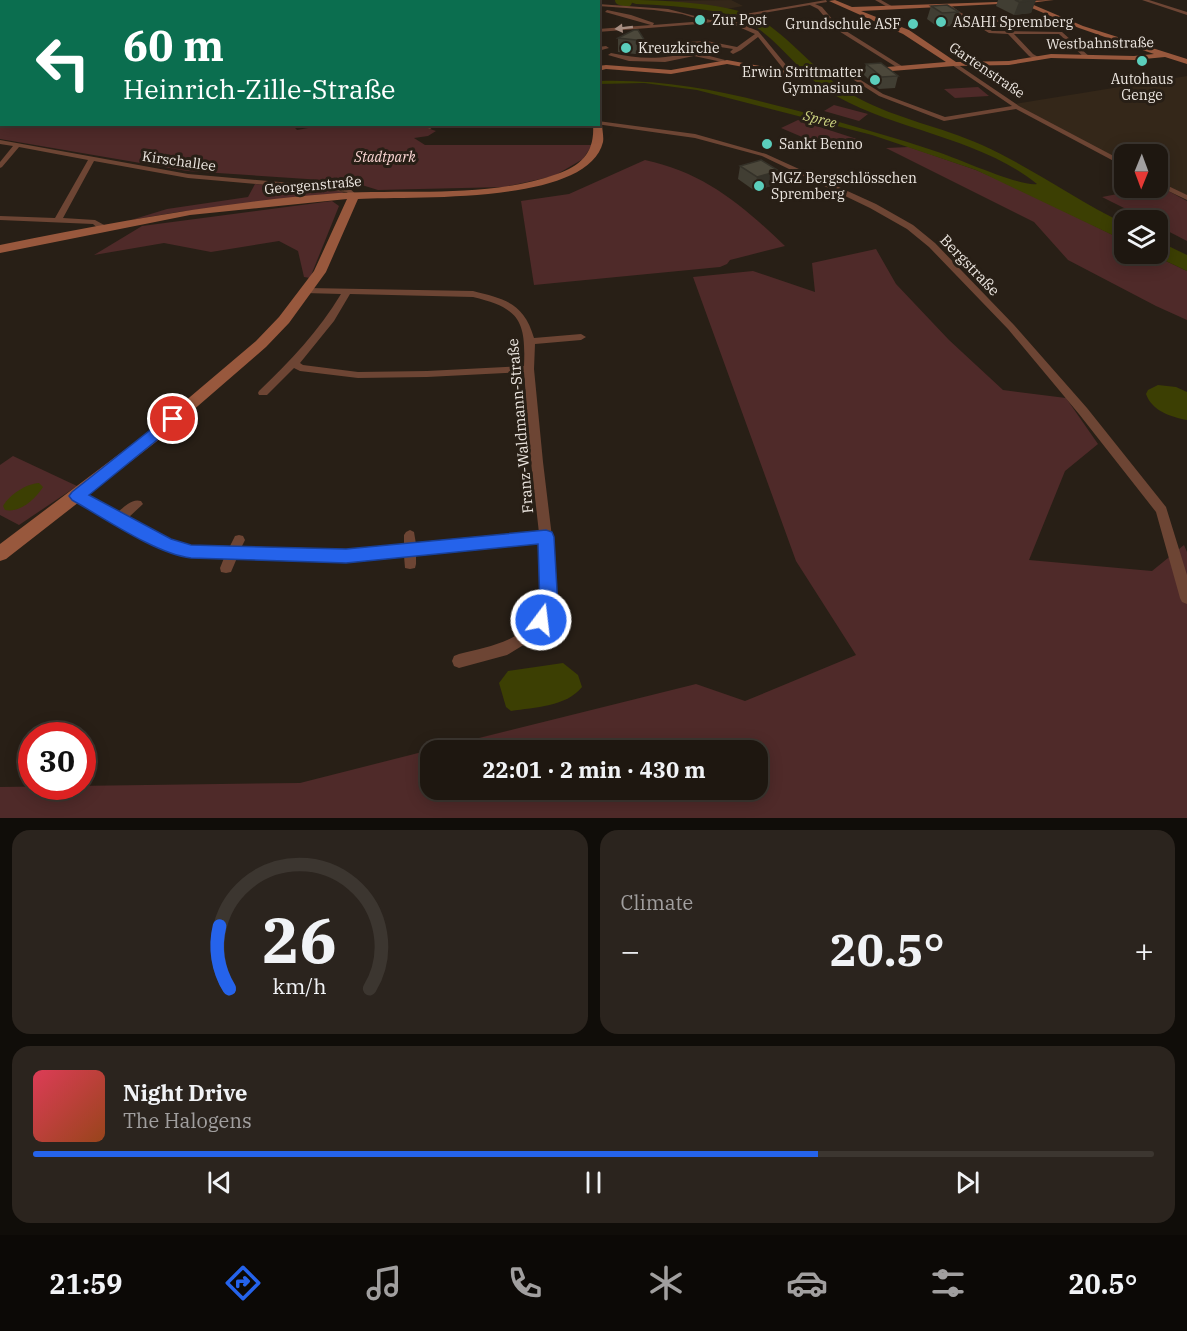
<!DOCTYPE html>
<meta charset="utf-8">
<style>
:root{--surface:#1e1710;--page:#2b241e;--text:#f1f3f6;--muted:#a19f9f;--line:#3c3630;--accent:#2563eb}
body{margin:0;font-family:"IBM Plex Serif",serif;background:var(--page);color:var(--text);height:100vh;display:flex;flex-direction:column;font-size:22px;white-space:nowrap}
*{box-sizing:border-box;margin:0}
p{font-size:20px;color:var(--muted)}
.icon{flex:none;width:33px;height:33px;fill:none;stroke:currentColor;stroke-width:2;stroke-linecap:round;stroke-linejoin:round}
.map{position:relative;height:818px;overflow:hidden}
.drawer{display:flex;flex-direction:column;gap:12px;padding:12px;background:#100d09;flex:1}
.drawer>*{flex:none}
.banner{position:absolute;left:0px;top:0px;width:600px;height:126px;box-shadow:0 3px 15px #0003,0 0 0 2px var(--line);background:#0b6e4f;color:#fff;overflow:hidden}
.needle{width:39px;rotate:181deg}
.buttons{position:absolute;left:1114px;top:144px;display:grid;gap:12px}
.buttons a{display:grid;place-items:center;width:54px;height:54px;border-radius:12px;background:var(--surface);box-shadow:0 3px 15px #0003,0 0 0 2px var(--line);font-size:30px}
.speed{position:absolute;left:18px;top:722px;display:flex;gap:12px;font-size:30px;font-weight:700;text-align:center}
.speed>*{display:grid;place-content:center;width:78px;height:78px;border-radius:50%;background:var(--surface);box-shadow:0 3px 15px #0003,0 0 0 2px var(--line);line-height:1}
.speed .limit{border:9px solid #d22;background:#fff;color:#111}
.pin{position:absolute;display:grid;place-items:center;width:51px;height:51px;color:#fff;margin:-26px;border:3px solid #fff;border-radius:50%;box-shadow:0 2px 6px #0007}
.me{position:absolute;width:66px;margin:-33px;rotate:15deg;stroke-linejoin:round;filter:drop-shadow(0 0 4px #0008)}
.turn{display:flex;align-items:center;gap:21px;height:126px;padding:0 24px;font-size:27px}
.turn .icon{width:78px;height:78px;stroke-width:2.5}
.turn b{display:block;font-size:42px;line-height:51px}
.big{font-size:45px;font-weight:700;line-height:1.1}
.drawer .card{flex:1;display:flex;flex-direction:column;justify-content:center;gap:9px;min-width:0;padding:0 21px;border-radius:18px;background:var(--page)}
.drawer .dial{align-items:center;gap:0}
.dial svg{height:156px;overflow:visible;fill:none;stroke:var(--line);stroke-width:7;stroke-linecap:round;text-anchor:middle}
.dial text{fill:var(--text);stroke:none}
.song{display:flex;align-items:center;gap:18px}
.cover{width:72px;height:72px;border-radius:9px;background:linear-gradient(135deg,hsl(350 70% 55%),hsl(20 70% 35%))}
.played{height:6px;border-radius:3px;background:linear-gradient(90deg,var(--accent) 70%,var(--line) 70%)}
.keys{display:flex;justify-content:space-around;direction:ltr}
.heat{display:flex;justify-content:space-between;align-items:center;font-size:33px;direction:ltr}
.drawer .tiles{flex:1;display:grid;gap:12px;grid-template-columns:1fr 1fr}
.card:last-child{grid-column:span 2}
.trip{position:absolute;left:420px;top:740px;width:348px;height:60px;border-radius:18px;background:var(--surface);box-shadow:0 3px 15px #0003,0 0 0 2px var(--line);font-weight:700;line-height:60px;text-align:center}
.menu{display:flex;height:96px;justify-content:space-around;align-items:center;background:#0c0906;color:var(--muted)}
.menu .icon{width:42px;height:42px}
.menu .on{color:var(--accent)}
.menu b{font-size:27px;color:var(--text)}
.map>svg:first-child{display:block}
</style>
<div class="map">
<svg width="1187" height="818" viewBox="0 0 1187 818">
<rect width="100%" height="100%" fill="#281f16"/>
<g fill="#342719">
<path d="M731 0 743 6 727 9 663 1Z"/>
<path d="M1187 76V196L1158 180V154H1125V163L1015 104Z"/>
</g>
<g fill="#4f2a29">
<path d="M0 75 2 124 298 125 295 128 297 130 331 124H415L436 131 428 136 414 138 425 145H592L583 159 554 176 505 187 378 190 352 182 187 171 0 139Z"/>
<path d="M978 87 989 96 955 98 944 89Z"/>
<path d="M834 105 868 114 859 121 824 111Z"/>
<path d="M798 120 863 141 835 151 781 128Z"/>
<path d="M909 147 976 170 1018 188 1125 241V254H1151L1187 271V320L1156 306 1068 260 1034 222 886 148Z"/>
<path d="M645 160C705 173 742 205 785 246L730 260 727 264 720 267 534 285 521 201 569 194Z"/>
<path d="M255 184 338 190 344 193 178 212 131 220 167 209 248 197Z"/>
<path d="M1159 186 1187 201V241L1158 226V220H1148L1102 197Z"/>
<path d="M332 201 339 206 310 278 304 277 298 251 279 241 211 252 164 243 94 255 142 226Z"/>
<path d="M876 249 896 284 949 340 1003 390 1066 398 1098 444 1065 471 1029 560 1152 571 1184 545 1187 552V818H0V787L300 783 430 750V789H758V750H431L696 684 745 701 856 655 796 561 693 277 753 271 815 292 812 263Z"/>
<path d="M13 456 77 486 19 525 0 515V465Z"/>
</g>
<g fill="#3c3f03">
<path d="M624 0C659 0 734 2 763 21 797 44 822 79 858 98 897 119 942 127 982 145 1032 168 1076 200 1125 224V241L976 170 872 135 697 90 644 83 599 84V81C674 79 734 94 806 113 850 125 894 137 938 152 956 158 1024 188 1037 184 976 135 891 131 826 90 795 69 774 32 739 18 715 8 662 5 636 4Z"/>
<path d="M1158 241 1187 255V271L1151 254H1158Z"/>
<path d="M1158 385 1176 387 1187 392V420C1171 417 1152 411 1146 394L1148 390Z"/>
<path d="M39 483 43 487C35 499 21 513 5 510L3 506C10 494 26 484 39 483Z"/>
<path d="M563 663 578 675 582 687C566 707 535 707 511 711L506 707 499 683 508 671Z"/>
</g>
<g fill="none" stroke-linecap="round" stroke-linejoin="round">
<path stroke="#3c3f03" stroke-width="10" d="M620 0 627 2"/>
<g fill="#6d4534" fill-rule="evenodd">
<path d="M110 0H118L105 2Z"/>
<path d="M217 0H221L216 2Z"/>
<path d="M308 0H315L304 2Z"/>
<path d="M581 0 584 1 576 2V1Z"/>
<path d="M826 0 827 2 815 4 822 7 838 26 905 68V70H901L834 28 818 9 810 5 729 19 758 31 791 71 787 76 784 74 785 71 758 37 741 50 733 54 730 52 733 49 707 45 651 48 648 46 651 44 707 41 737 47 755 34 723 20 699 24 598 32V29L651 25 605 12 607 10 631 15 654 23 653 25 705 21 682 14 654 10 598 6V4L668 9 710 20Z"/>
<path d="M875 0H881L895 8 891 9Z"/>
<path d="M1142 0H1149L1187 12V15Z"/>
<path d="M945 4H949C956 9 966 17 974 19 995 23 1017 15 1038 20L1036 22H977L992 31 1062 32 1090 57 1085 58 1059 34H1014L1033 54 1040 58 1035 59 1029 56 1008 34 989 33 945 6Z"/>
<path d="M598 47 606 46 609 48 598 51Z"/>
<path d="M694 52 725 60 722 62 694 56 665 62 629 61 608 55 611 53C642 60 663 59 694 52Z"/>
<path d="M954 62 1019 106 1125 162V167L1016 109 944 121 879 96 843 73 848 72 883 94 945 117 1012 106 952 65 951 64Z"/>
<path d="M598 121 695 134 766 154 876 204 913 225 935 243 1014 325 1087 408 1166 507 1187 575V604L1182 602 1180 598 1156 512 1079 414 1008 329 929 247 907 229 870 208 762 156 695 138 596 124H598Z"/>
<path d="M415 124H428L433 127 430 129Z"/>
<path d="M0 140 188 174 349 188 358 196 351 198 347 192 188 178 94 161 63 218 95 220 106 226V230H100L93 224 0 220V216L55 218 88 160 19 147 2 167 0 168V162L13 146 0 144Z"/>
<path d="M1158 181 1187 195V200L1158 186Z"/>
<path d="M308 288 473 291C505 299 524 303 534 338L581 334 586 337 581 340 535 344 534 369 543 462 552 537 556 608 538 636 507 655 459 668 454 666 452 661 454 656 459 654C488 647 529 640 541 608 544 600 540 554 540 543L416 554V564L415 568 410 569 405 568 404 556 346 561 237 558 231 572 226 573 221 572 220 568 224 558 191 557 175 554 73 499 71 496 73 493 77 492 118 512C124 507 132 498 141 501L143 504 128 518C145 527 163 541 182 545 197 549 214 547 229 548L235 536 239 535 243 536 245 540 241 548 346 551 404 545V535L406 532 410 530 414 532 416 544 539 533 531 462 524 372 427 377 358 378 300 371 294 368 267 395H259L258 393 259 391C290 361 319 331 341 294L305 293V289ZM350 294 473 297C519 308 526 320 524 366L427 371 358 372 303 365 300 363 334 321Z"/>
</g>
<g fill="#98583d" fill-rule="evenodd">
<path d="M835 0 852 7 1054 0 1029 3 1083 26 1187 59V64L1165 57 1134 60 1051 58 1009 65 954 66 804 78 727 64 671 74 606 69 598 71V66L606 65 671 70 727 60 804 74 946 62 903 34 829 1ZM1020 3 1079 28 1154 54 1134 56 1051 54 1009 61 956 62 909 30 861 11Z"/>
<rect x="0" y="70" width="2" height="4"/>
<path d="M598 122 602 124C602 129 604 137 603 142 588 206 409 196 358 199L326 272 289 323 266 347 161 438 6 559 0 561V544L151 430 256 341 279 317 314 271 347 199 190 215 0 253V245C109 223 216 203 327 194 402 188 484 200 557 174 582 165 595 152 593 124H598Z"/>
</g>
<path fill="#b86742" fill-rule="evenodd" d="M528 0H542L541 2Z"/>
</g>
<g fill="#413e33">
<path d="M998 0H1035L1031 13 1014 15 996 6Z"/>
<path d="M931 6 959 12 954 26 938 27 927 19Z"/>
<path d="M618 38 645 41 644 55 618 52Z"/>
<path d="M866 64 898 76 895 88 879 89 864 75Z"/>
<path d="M740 166 779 171 777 184 755 191 738 179Z"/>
</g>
<g fill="#353229">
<path d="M1036 0 1031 13 1014 15 1019 2Z"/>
<path d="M779 171 777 184 755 191 757 177Z"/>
</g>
<g fill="#4c483b" stroke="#353229" stroke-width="1.5">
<path d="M331 0H351L355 2H330L333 1Z"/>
<path d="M1015 0H1036L1019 2Z"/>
<path d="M947 5 959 12 942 13 931 6Z"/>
<path d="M634 30H638L645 41 618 38Z"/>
<path d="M881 63 898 76 882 77 866 64Z"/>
<path d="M761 160 779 171 757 177 740 166Z"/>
</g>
<defs><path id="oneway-solid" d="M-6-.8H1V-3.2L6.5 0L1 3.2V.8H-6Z" transform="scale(1.5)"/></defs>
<use fill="#a68d81" href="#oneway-solid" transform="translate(624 28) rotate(174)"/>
<path fill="#2563eb" stroke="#184099" stroke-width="1.5" d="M173 415 178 416 180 419 178 423 89 495 171 539 191 545 346 549 546 530 552 532 554 537 558 608C554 617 550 625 541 628L535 625 532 620 540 607 538 544 346 563 191 558C156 554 104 518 72 500L69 496 72 492 168 416Z"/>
<g fill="#5bcebc" stroke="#281f16" stroke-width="2">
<circle cx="700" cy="20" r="6"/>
<circle cx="941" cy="22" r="6"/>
<circle cx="913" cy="24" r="6"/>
<circle cx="626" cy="48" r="6"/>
<circle cx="1142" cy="61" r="6"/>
<circle cx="875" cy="80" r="6"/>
<circle cx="767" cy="144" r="6"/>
<circle cx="759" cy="186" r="6"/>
</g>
<g text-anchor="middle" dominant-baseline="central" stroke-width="6" stroke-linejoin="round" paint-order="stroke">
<g font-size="14" fill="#ece6e0" stroke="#281f16" text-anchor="start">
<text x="712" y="20">Zur Post</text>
<text x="953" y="22">ASAHI Spremberg</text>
<text x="901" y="24" text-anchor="end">Grundschule ASF</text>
<text x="638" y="48">Kreuzkirche</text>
<text x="863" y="72" text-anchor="end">Erwin Strittmatter<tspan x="863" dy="16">Gymnasium</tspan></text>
<text x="1142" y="79" text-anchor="middle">Autohaus<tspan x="1142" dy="16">Genge</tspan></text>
<text x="779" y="144">Sankt Benno</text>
<text x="771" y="178">MGZ Bergschlösschen<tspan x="771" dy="16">Spremberg</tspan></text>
</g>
<g font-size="14" fill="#ece6e0" stroke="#281f16">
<text transform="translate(1100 43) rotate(-1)">Westbahnstraße</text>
<text transform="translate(987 70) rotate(34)">Gartenstraße</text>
<text transform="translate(179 161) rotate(8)">Kirschallee</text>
<text transform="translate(313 185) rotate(-5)">Georgenstraße</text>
</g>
<g font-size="14" font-style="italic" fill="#ccd380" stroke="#281f16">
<text transform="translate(820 119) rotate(14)">Spree</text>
</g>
<g font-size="14" font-style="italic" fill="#fcd6d4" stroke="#281f16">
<text x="385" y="157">Stadtpark</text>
</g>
<g font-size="15" fill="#ece6e0" stroke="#281f16">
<text transform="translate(970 265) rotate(46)">Bergstraße</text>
<text transform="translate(520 426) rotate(-95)">Franz-Waldmann-Straße</text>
</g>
</g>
</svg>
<div class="buttons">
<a><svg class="needle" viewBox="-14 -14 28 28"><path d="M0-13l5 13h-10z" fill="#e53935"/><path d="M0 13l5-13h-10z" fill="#a19f9f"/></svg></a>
<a><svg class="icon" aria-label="layers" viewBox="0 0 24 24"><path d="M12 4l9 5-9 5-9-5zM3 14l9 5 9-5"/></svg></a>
</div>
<div class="speed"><div class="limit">30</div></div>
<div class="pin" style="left:173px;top:419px;background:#d93025"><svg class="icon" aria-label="arrive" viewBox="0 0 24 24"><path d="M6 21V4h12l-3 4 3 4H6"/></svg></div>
<svg class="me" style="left:541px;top:620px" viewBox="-20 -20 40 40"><circle r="17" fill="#2563eb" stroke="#fff" stroke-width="3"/><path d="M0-11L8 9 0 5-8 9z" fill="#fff"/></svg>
<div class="trip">22:01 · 2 min · 430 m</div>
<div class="banner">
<div class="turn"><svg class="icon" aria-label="left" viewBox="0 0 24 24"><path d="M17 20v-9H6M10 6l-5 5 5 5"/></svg><div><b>60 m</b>Heinrich-Zille-Straße</div></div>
</div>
</div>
<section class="drawer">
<div class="tiles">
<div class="card dial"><svg viewBox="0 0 100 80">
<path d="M14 69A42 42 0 1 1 86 69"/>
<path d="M14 69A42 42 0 0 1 9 37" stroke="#2563eb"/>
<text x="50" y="56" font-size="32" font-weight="700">26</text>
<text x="50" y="72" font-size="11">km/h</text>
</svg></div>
<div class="card"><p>Climate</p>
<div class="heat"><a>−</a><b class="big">20.5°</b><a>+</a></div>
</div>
<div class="card">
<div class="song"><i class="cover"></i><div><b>Night Drive</b><p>The Halogens</p></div></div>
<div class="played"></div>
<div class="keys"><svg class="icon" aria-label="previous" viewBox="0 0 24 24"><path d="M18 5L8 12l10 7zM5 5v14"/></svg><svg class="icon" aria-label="pause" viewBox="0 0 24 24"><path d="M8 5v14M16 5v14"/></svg><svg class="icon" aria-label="next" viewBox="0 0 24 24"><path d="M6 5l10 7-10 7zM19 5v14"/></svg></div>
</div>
</div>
</section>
<nav class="menu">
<b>21:59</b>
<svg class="icon on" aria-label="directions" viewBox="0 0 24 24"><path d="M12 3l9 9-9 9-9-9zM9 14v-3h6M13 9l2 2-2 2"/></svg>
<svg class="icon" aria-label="music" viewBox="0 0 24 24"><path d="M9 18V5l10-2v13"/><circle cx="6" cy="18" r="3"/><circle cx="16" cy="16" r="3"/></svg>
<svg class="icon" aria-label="phone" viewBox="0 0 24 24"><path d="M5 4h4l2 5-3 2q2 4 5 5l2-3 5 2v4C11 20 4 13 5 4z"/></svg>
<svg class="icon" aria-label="climate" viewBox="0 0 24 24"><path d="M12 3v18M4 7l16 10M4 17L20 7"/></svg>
<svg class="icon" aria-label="car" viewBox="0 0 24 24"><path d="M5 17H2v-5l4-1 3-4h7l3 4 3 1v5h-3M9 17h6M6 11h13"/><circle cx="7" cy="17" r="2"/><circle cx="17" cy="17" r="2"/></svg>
<svg class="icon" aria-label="filters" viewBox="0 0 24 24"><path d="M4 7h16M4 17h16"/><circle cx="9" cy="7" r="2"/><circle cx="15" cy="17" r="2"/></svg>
<b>20.5°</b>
</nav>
